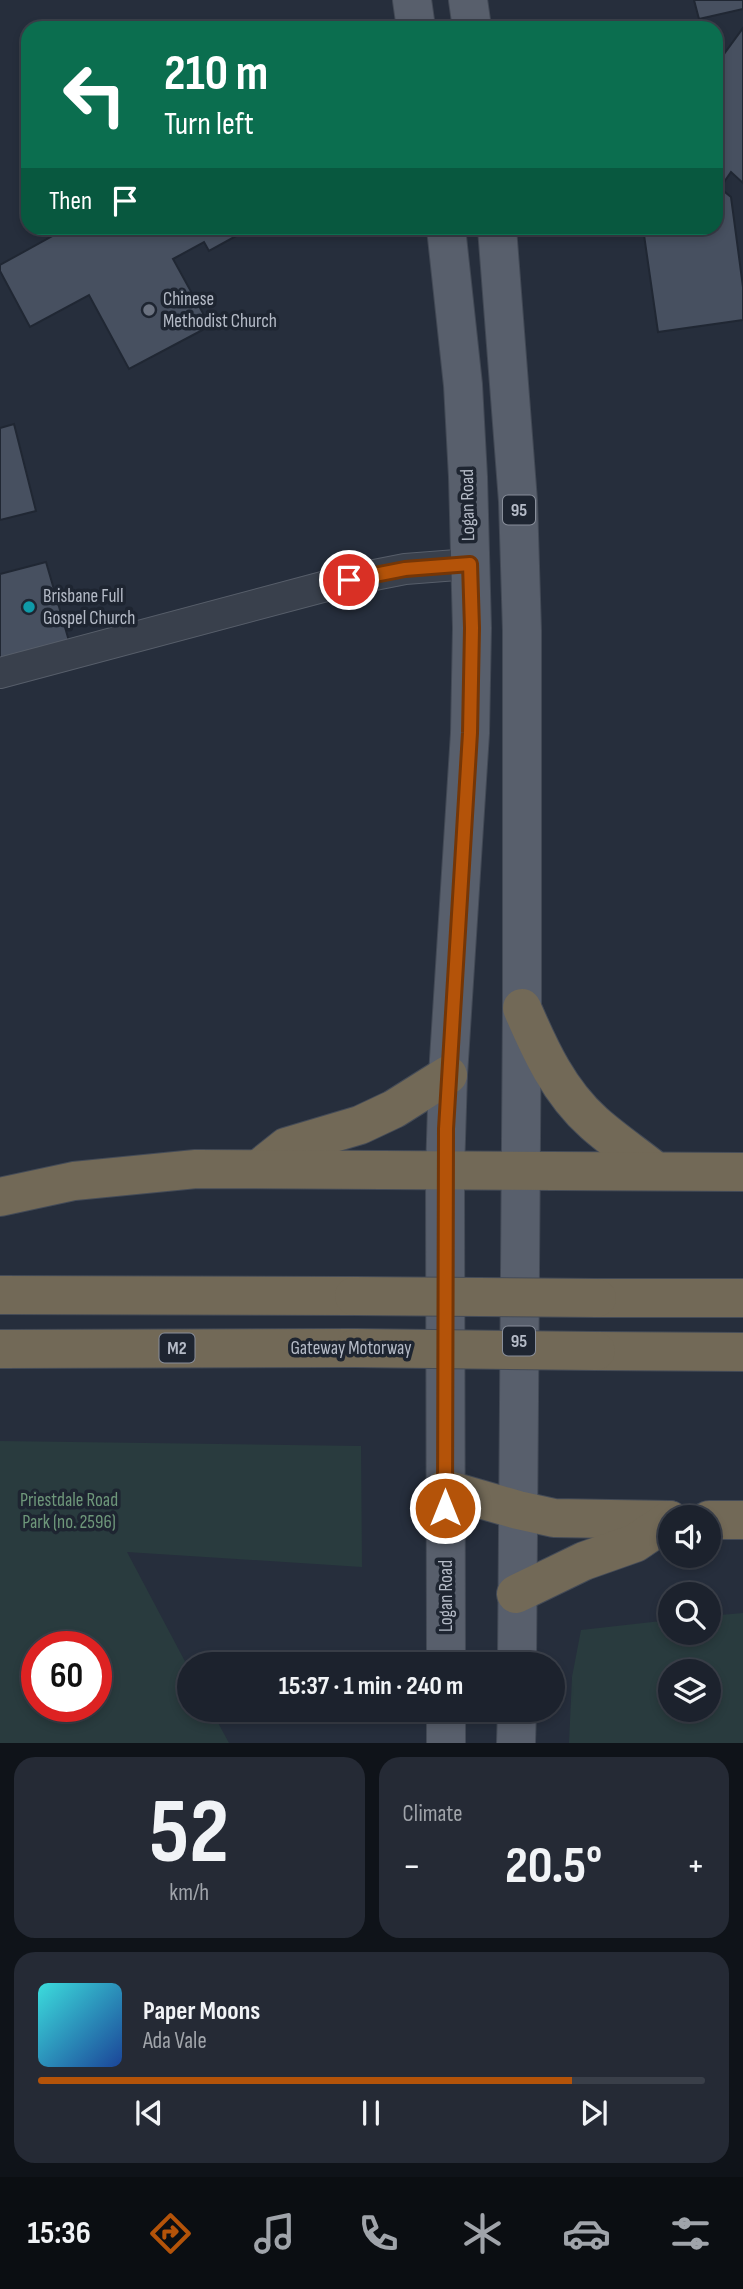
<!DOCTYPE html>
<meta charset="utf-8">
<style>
:root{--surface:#1c222d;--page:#252a35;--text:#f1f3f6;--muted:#a0a4aa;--line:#3a3f49;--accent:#b45309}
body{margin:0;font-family:"Sofia Sans Condensed",sans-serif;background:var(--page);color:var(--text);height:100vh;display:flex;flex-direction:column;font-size:26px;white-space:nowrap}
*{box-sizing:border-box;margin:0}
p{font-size:23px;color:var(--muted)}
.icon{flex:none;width:38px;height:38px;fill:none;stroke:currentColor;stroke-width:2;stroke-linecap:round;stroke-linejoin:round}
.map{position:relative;height:1743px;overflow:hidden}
.drawer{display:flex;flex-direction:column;gap:14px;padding:14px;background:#0f1319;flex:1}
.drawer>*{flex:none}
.top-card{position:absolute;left:21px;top:21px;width:702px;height:214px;border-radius:21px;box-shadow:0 4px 10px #0003,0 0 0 2px var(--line);background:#0b6e4f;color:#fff;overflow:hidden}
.fabs{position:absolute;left:658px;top:1505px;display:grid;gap:14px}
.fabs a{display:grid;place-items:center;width:63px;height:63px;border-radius:50%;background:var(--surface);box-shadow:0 4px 10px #0003,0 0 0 2px var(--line);font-size:35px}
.speed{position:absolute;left:21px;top:1631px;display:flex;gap:14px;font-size:35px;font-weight:700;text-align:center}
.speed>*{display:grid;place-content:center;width:91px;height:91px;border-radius:50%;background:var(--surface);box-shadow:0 4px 10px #0003,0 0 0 2px var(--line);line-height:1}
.speed .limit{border:10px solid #d22;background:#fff;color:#111}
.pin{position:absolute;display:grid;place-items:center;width:60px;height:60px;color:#fff;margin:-30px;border:4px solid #fff;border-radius:50%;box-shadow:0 2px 7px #0007}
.me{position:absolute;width:77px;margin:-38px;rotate:0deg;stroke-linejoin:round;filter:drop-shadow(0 0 5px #0008)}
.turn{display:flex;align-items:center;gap:24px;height:147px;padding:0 28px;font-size:32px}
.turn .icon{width:91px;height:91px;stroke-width:2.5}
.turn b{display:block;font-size:49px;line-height:60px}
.then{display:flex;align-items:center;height:66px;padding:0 28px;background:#0003;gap:14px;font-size:26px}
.big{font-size:52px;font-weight:700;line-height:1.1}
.drawer .card{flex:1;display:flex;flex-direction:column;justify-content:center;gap:10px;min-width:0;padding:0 24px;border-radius:21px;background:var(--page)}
.drawer .dial{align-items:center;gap:0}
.dial b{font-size:91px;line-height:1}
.song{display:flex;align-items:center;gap:21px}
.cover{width:84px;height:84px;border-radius:10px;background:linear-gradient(135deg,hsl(180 70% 55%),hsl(220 70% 35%))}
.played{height:7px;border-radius:4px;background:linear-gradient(90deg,var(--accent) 80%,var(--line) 80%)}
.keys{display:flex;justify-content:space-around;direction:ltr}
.heat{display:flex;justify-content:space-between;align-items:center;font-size:38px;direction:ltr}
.drawer .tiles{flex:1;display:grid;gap:14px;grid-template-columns:1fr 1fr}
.card:last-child{grid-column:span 2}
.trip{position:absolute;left:177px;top:1652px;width:388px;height:70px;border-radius:35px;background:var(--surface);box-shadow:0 4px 10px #0003,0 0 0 2px var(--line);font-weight:700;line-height:70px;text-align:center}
.tab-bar{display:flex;height:112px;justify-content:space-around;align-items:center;background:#0b0e12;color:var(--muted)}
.tab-bar .icon{width:49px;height:49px}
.tab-bar .on{color:var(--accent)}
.tab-bar b{font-size:32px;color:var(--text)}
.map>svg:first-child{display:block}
</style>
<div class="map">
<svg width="743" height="1743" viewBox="0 0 743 1743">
<rect width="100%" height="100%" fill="#262e3c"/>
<g fill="#293b3e" fill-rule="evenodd">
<path d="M0 1441 361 1446 362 1567 127 1552 189 1669V1710H211L229 1743H0ZM37 1647H96V1706H37Z"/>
<path d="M743 1613V1743H569L572 1677 581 1630 670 1620V1633H709V1616ZM670 1671H709V1710H670Z"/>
</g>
<g fill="#475060" stroke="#202733" stroke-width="2">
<path d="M694 0H743V9L699 19Z"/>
<path d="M743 28V183L731 172 720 188 731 197 743 287V320L658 332 643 228H716V65Z"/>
<path d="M62 228H246L247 230 209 251 204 242 173 259 210 326 129 369 89 295 30 327 0 271V265L63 230Z"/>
<path d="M14 424 36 511 0 520V428Z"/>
<path d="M46 562 69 641 0 659V574Z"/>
</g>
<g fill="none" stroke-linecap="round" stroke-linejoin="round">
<g stroke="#575e6a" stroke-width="32">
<path id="minor" d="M0 673 349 580 405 569 470 564"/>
</g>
<g stroke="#424955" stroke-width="40">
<g id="major">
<path d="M412 0 416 28"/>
<path d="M468 0 472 28"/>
<path d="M446 228 463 385 468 477 472 628 470 733 448 1075 445 1171 446 1664"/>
<path d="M497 228 518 501 522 631V1008L517 1664"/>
<path d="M446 1743V1710"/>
<path d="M516 1743 517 1710"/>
</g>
</g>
<g stroke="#444b57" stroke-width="40">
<g id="highway">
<path d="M522 1008C540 1050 559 1092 594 1123 613 1140 634 1154 654 1170"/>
<path d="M261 1167 286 1147 360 1125 394 1109 448 1075"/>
<path d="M0 1197 74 1181 196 1169 743 1172"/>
<path d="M0 1295 354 1296"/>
<path d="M597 1298H743"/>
<path d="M0 1349 355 1348"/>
<path d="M596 1351 743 1352"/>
<path d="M445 1489 518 1510 554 1518 670 1520"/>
<path d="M709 1520H743"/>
<path d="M516 1594 584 1561 635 1543 669 1520"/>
</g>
</g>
<use href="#minor" stroke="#39404c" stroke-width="30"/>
<use href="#major" stroke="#585f6c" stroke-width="38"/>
<use href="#highway" stroke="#726957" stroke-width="38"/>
<g stroke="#444b57" stroke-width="40" stroke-linecap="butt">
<g id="highway-bridge">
<path d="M354 1296 597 1298"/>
<path d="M355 1348 596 1351"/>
</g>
</g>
<use href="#highway-bridge" stroke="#726957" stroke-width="38"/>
</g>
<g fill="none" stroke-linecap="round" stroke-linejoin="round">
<g stroke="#753606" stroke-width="18">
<path id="route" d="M349 580 405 569 470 564 472 628 470 733 446 1129 445 1508"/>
</g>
<use href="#route" stroke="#b45309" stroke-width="12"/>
</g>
<circle fill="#6b7280" stroke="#1e2531" stroke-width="2.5" cx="149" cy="310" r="7"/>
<circle fill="#0f9aa8" stroke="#1e2531" stroke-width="2.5" cx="29" cy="607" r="7"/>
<g text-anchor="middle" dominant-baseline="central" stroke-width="7" stroke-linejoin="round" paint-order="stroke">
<g fill="#1e2531" stroke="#888e9a" stroke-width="2">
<rect x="503" y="495.5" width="32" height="29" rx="5"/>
<rect x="503" y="1326.5" width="32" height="29" rx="5"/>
<rect x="159.5" y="1333.5" width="35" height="29" rx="5"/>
</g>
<g font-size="18" font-weight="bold" fill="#b5bbc7">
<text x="519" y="510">95</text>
<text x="519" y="1341">95</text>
<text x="177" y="1348">M2</text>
</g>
<g font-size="19" fill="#b5bbc7" stroke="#1e2531" text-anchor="start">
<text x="163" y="299">Chinese<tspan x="163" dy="22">Methodist Church</tspan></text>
<text x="43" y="596">Brisbane Full<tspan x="43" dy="22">Gospel Church</tspan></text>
</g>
<g font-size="19" fill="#b5bbc7" stroke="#1e2531">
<text transform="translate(468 505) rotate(-91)">Logan Road</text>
<text x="351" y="1348">Gateway Motorway</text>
<text transform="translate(446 1596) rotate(-90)">Logan Road</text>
</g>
<g font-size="19" fill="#6e977a" stroke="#1e2531">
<text x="69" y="1500">Priestdale Road<tspan x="69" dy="22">Park (no. 2596)</tspan></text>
</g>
</g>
</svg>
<div class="fabs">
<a><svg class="icon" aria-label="sound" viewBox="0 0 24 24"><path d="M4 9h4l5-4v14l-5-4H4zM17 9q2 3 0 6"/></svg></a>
<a><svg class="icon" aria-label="search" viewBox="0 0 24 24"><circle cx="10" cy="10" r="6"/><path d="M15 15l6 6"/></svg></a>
<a><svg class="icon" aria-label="layers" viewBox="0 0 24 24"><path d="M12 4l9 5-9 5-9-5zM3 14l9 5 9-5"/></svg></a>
</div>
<div class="speed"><div class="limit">60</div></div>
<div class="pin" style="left:349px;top:580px;background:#d93025"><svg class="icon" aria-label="arrive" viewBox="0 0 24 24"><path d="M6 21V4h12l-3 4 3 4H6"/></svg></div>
<svg class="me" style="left:445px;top:1508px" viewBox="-20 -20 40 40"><circle r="17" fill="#b45309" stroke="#fff" stroke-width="3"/><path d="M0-11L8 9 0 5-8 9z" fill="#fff"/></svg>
<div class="trip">15:37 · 1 min · 240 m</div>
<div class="top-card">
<div class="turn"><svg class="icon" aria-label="left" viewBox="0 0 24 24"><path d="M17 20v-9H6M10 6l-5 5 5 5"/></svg><div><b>210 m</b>Turn left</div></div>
<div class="then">Then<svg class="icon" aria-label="arrive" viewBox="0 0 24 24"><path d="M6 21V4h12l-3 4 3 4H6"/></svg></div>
</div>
</div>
<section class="drawer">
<div class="tiles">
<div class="card dial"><b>52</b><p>km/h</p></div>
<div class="card"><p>Climate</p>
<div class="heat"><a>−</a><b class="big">20.5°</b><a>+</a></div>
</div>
<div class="card">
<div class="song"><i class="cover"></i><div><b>Paper Moons</b><p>Ada Vale</p></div></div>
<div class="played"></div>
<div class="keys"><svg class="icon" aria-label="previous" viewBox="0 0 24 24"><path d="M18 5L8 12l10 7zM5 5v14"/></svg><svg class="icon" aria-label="pause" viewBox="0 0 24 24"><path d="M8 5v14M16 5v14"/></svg><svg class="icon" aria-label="next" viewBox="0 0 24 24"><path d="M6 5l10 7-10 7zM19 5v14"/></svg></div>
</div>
</div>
</section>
<nav class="tab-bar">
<b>15:36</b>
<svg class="icon on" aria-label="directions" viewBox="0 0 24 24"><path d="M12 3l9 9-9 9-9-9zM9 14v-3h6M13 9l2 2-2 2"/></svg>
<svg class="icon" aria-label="music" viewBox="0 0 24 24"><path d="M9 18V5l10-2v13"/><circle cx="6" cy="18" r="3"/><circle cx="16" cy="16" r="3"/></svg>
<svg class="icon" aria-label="phone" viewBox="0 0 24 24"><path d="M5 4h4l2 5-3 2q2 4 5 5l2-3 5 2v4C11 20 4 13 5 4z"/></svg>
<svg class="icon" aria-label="climate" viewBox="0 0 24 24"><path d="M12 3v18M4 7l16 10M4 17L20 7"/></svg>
<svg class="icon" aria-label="car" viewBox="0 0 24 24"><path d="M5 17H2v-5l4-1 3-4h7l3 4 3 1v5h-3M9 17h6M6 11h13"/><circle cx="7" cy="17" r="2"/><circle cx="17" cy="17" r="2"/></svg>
<svg class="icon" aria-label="filters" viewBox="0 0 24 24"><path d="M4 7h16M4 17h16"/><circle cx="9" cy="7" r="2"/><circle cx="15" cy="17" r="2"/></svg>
</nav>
